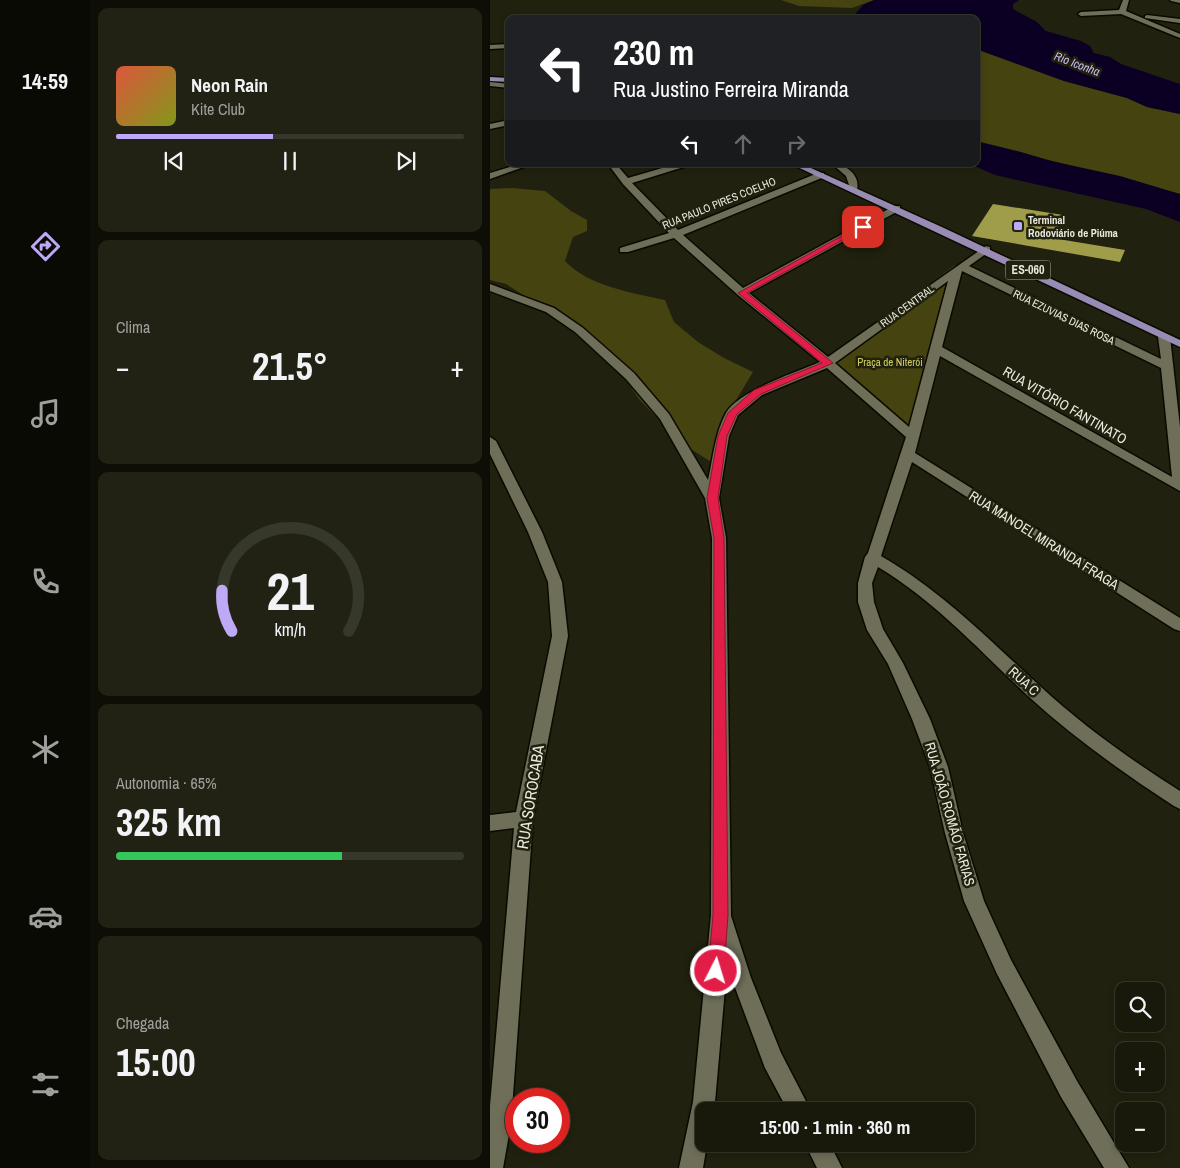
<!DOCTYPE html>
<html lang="pt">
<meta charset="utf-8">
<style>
:root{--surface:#19190b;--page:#222214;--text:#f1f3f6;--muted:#9fa09d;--line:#37382c;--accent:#bda9f5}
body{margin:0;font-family:"Archivo Narrow",sans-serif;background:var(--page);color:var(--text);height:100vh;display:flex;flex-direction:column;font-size:19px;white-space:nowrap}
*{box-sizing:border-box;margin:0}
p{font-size:16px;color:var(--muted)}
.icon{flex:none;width:28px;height:28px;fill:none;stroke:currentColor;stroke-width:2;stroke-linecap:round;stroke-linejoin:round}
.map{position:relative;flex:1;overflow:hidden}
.drawer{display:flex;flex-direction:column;gap:8px;padding:8px;background:#0e0e06;width:400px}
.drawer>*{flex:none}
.guide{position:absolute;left:15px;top:15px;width:475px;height:152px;border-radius:10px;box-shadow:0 2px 8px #0003,0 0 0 1px var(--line);background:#202124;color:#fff;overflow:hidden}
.fabs{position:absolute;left:625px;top:982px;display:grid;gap:10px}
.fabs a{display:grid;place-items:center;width:50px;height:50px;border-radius:10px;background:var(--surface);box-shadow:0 2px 8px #0003,0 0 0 1px var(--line);font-size:25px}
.speed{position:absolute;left:15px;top:1088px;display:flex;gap:10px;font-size:25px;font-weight:700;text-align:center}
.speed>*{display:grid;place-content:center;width:65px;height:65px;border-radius:50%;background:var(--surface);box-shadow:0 2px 8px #0003,0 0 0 1px var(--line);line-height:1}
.speed .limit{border:8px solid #d22;background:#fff;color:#111}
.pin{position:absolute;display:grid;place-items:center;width:42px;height:42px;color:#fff;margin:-21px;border-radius:10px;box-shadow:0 2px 8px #0006}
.me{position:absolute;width:55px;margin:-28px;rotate:5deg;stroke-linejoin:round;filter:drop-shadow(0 0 4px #0008)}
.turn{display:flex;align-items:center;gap:18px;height:105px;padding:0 25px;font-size:22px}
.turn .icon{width:65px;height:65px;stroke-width:2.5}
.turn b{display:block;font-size:35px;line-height:42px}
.lanes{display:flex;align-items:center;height:48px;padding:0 25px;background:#0003;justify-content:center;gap:25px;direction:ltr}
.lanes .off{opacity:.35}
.big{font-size:38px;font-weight:700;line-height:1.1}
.drawer .tile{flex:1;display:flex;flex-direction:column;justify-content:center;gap:8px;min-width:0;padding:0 18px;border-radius:10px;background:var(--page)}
.drawer .dial{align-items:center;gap:0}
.dial svg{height:130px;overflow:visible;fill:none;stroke:var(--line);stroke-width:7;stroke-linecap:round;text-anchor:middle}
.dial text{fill:var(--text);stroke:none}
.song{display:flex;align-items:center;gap:15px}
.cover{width:60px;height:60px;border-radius:8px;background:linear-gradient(135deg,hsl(10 70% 55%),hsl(70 70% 35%))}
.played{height:5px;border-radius:2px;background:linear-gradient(90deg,var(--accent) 45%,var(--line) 45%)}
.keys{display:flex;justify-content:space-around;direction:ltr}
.heat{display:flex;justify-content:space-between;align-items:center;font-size:28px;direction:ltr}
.charge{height:8px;border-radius:4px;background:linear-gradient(90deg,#34c759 65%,var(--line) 0)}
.trip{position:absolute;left:205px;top:1102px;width:280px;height:50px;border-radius:10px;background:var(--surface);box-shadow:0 2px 8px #0003,0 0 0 1px var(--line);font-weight:700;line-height:50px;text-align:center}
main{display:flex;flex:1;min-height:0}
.menu{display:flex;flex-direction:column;width:90px;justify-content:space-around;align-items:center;background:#0a0a04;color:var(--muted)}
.menu .icon{width:35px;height:35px}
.menu .active{color:var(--accent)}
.menu b{font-size:22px;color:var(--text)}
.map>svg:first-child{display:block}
</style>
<main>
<nav class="menu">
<b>14:59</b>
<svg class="icon active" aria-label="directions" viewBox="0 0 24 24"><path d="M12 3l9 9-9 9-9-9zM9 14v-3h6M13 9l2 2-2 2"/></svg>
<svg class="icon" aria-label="music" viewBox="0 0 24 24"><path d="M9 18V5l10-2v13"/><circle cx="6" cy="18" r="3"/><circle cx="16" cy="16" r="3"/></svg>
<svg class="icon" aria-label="phone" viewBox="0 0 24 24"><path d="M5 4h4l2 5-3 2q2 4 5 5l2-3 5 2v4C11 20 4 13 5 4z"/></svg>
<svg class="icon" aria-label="climate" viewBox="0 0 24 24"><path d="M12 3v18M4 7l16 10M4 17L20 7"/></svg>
<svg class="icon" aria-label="car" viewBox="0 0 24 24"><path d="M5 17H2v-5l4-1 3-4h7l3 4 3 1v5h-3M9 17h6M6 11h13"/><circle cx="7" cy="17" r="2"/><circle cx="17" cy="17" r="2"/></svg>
<svg class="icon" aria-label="filters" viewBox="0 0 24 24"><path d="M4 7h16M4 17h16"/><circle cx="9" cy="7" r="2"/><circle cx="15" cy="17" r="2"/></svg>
</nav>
<section class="drawer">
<div class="tile">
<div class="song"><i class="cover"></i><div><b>Neon Rain</b><p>Kite Club</p></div></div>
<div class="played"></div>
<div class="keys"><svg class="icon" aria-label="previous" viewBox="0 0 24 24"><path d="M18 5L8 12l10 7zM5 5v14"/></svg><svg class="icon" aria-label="pause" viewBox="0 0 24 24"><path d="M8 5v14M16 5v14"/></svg><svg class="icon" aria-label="next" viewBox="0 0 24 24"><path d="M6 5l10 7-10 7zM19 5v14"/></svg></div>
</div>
<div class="tile"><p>Clima</p>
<div class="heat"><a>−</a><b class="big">21.5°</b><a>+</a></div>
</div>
<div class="tile dial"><svg viewBox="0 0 100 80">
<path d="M14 69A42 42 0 1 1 86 69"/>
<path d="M14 69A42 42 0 0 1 8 44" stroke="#bda9f5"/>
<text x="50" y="56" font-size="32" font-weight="700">21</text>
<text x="50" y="72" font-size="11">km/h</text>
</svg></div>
<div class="tile"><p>Autonomia · 65%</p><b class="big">325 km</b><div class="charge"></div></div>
<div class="tile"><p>Chegada</p><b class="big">15:00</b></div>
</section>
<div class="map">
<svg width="690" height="1168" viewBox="0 0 690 1168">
<rect width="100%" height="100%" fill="#21210f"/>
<g fill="#45430f">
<path d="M291 0H384L362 8 309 6Z"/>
<path d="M486 49 574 81 637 98 657 107 690 114V194L486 141Z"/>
<path d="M22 188 55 191 81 211 97 220V231L83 237 75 261C98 286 143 293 175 300L184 322 208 342 234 358 263 372 234 420 226 465 191 443 149 399 119 356 79 325 16 284 0 280V189Z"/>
<path d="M465 265 421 434 338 359Z"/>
</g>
<g fill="#0b0023">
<path d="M384 0H529L523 4V9L547 22 556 31 591 41 600 46 604 53 620 57 631 64 690 84V114L657 107 637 98 574 81 486 49V19H361L373 5Z"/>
<path d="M486 141 531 152 561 161 630 176 690 194V222L656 209 505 175 480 164H486Z"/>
</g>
<path fill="#9f9d4a" d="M503 204 573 215 562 238 635 250 630 262 482 236Z"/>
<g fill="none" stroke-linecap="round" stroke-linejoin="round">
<g stroke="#0b0a00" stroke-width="3">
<g id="street">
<path d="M633 0H639L636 11 690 34V38L631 14 591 16 588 14 591 12 629 10Z"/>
<path d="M680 0H690V3L681 1Z"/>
<path d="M657 15 690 19V23L655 18V16Z"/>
<path d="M19 44V48L0 49V45Z"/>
<path d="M0 82 19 84V88L0 86Z"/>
<path d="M19 120V125L0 129V124Z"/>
<path d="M30 164H42L0 179V173Z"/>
<path d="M118 164H126L138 178 186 164H198L197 166 142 183 188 230 328 173H334V177L193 235 253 288 404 206H410V210L259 293 338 357 496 246 500 247V251L479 266 671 359 668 337 674 334 680 337 690 427V491L450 356 425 453 690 618V631L684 629 422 462 391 556C452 591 499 640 550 686 593 726 641 760 690 791V809L684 806C633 773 583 737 538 696 490 651 445 601 388 567L382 583 384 602 393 629 413 663 440 719 458 767 473 833 494 901 521 960 587 1081 639 1168H614L571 1097 507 974 474 901 455 833 440 767 422 719 398 664 377 630 368 602V583L375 557 378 553 416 437 337 368 272 395 248 415 239 436 229 498 236 538 241 916 261 978 291 1053 321 1111H298L275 1068 237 966 225 1102 224 1111H214V1144H217L213 1168H189L203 1102 221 915 222 538 215 498 170 419 136 379 85 332 56 312 0 291V284L64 308 93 328 144 373 179 414 218 480C223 458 225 433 236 413 248 391 307 372 330 362L248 295 184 238 138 252H130V248L179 233 133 184ZM472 271 671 368 682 477 452 347ZM458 281 419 427 345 363Z"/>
<path d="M342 164C356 164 371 175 367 191H361L356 176Z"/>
<path d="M0 437 6 441 52 532 72 582 78 636 43 819 21 1123 13 1168H0V1106L24 828 0 831V815L26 812 62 636 58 582 38 532 0 454Z"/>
<path d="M315 1144H340L352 1168H327Z"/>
</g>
</g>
<g stroke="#0b0a00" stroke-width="3">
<g id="primary">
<path d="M0 77 19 78V82L0 81Z"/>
<path d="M301 164H312L454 228 690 340V347Z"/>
</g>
</g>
<use href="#street" fill="#6e6e59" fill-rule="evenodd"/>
<use href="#primary" fill="#998cb4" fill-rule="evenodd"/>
</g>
<path fill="#e11d48" stroke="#92132f" d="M370 226 376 227 257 293 343 363 271 394 247 414 237 436 228 498 234 538 238 915 234 971 231 976 226 979 220 976 218 971 223 915 224 538 217 498 228 436 238 413 264 390 332 363 248 293Z"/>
<rect fill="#bda9f5" stroke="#21210f" stroke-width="2" x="523" y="221" width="10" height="10" rx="2.5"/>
<g text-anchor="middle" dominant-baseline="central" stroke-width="5" stroke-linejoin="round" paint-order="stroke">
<g font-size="11" fill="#e9e9dd" stroke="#21210f">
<text transform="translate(229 203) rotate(-22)">RUA PAULO PIRES COELHO</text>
<text transform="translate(417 306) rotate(-36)">RUA CENTRAL</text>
<text transform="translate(574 317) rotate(26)">RUA EZUVIAS DIAS ROSA</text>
</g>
<g font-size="11" font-weight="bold" fill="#e9e9dd" stroke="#21210f" text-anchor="start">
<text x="538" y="220">Terminal<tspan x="538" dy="13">Rodoviário de Piúma</tspan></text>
</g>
<g font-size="11" fill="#d3d05f" stroke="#21210f">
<text x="400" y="362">Praça de Niterói</text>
</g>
<g font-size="12" font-style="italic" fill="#cdbff9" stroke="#21210f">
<text transform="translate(587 64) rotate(21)">Rio Iconha</text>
</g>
<rect fill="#21210f" stroke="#adad9f" stroke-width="1" x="515.5" y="260.5" width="45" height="19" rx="4"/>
<g font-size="12" font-weight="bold" fill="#e9e9dd">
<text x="538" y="270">ES-060</text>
</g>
<g font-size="14" fill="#e9e9dd" stroke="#21210f">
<text transform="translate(575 405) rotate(30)">RUA VITÓRIO FANTINATO</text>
<text transform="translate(554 540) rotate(32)">RUA MANOEL MIRANDA FRAGA</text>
<text transform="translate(534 681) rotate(42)">RUA C</text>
<text transform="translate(460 814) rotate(74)">RUA JOÃO ROMÃO FARIAS</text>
</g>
<g font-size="16" fill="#e9e9dd" stroke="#21210f">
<text transform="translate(40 797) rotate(-81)">RUA SOROCABA</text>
</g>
</g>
</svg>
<div class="fabs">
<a><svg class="icon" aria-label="search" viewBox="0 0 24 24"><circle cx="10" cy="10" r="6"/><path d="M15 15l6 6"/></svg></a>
<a>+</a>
<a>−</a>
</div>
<div class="speed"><div class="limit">30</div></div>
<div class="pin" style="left:373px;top:227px;background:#d93025"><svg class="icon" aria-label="arrive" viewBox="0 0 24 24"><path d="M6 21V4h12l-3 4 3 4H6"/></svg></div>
<svg class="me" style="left:226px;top:971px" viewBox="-20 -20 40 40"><circle r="17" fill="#e11d48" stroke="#fff" stroke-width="3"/><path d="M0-11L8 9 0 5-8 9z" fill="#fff"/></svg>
<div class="trip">15:00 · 1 min · 360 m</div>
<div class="guide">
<div class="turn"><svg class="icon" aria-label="left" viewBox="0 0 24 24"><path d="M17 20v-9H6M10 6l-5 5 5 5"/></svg><div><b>230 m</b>Rua Justino Ferreira Miranda</div></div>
<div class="lanes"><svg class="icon" aria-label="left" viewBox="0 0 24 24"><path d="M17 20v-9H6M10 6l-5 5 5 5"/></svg><svg class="icon off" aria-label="ahead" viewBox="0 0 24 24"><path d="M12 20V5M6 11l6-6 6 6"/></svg><svg class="icon off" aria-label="right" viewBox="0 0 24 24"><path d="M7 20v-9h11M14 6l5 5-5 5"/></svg></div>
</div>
</div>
</main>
